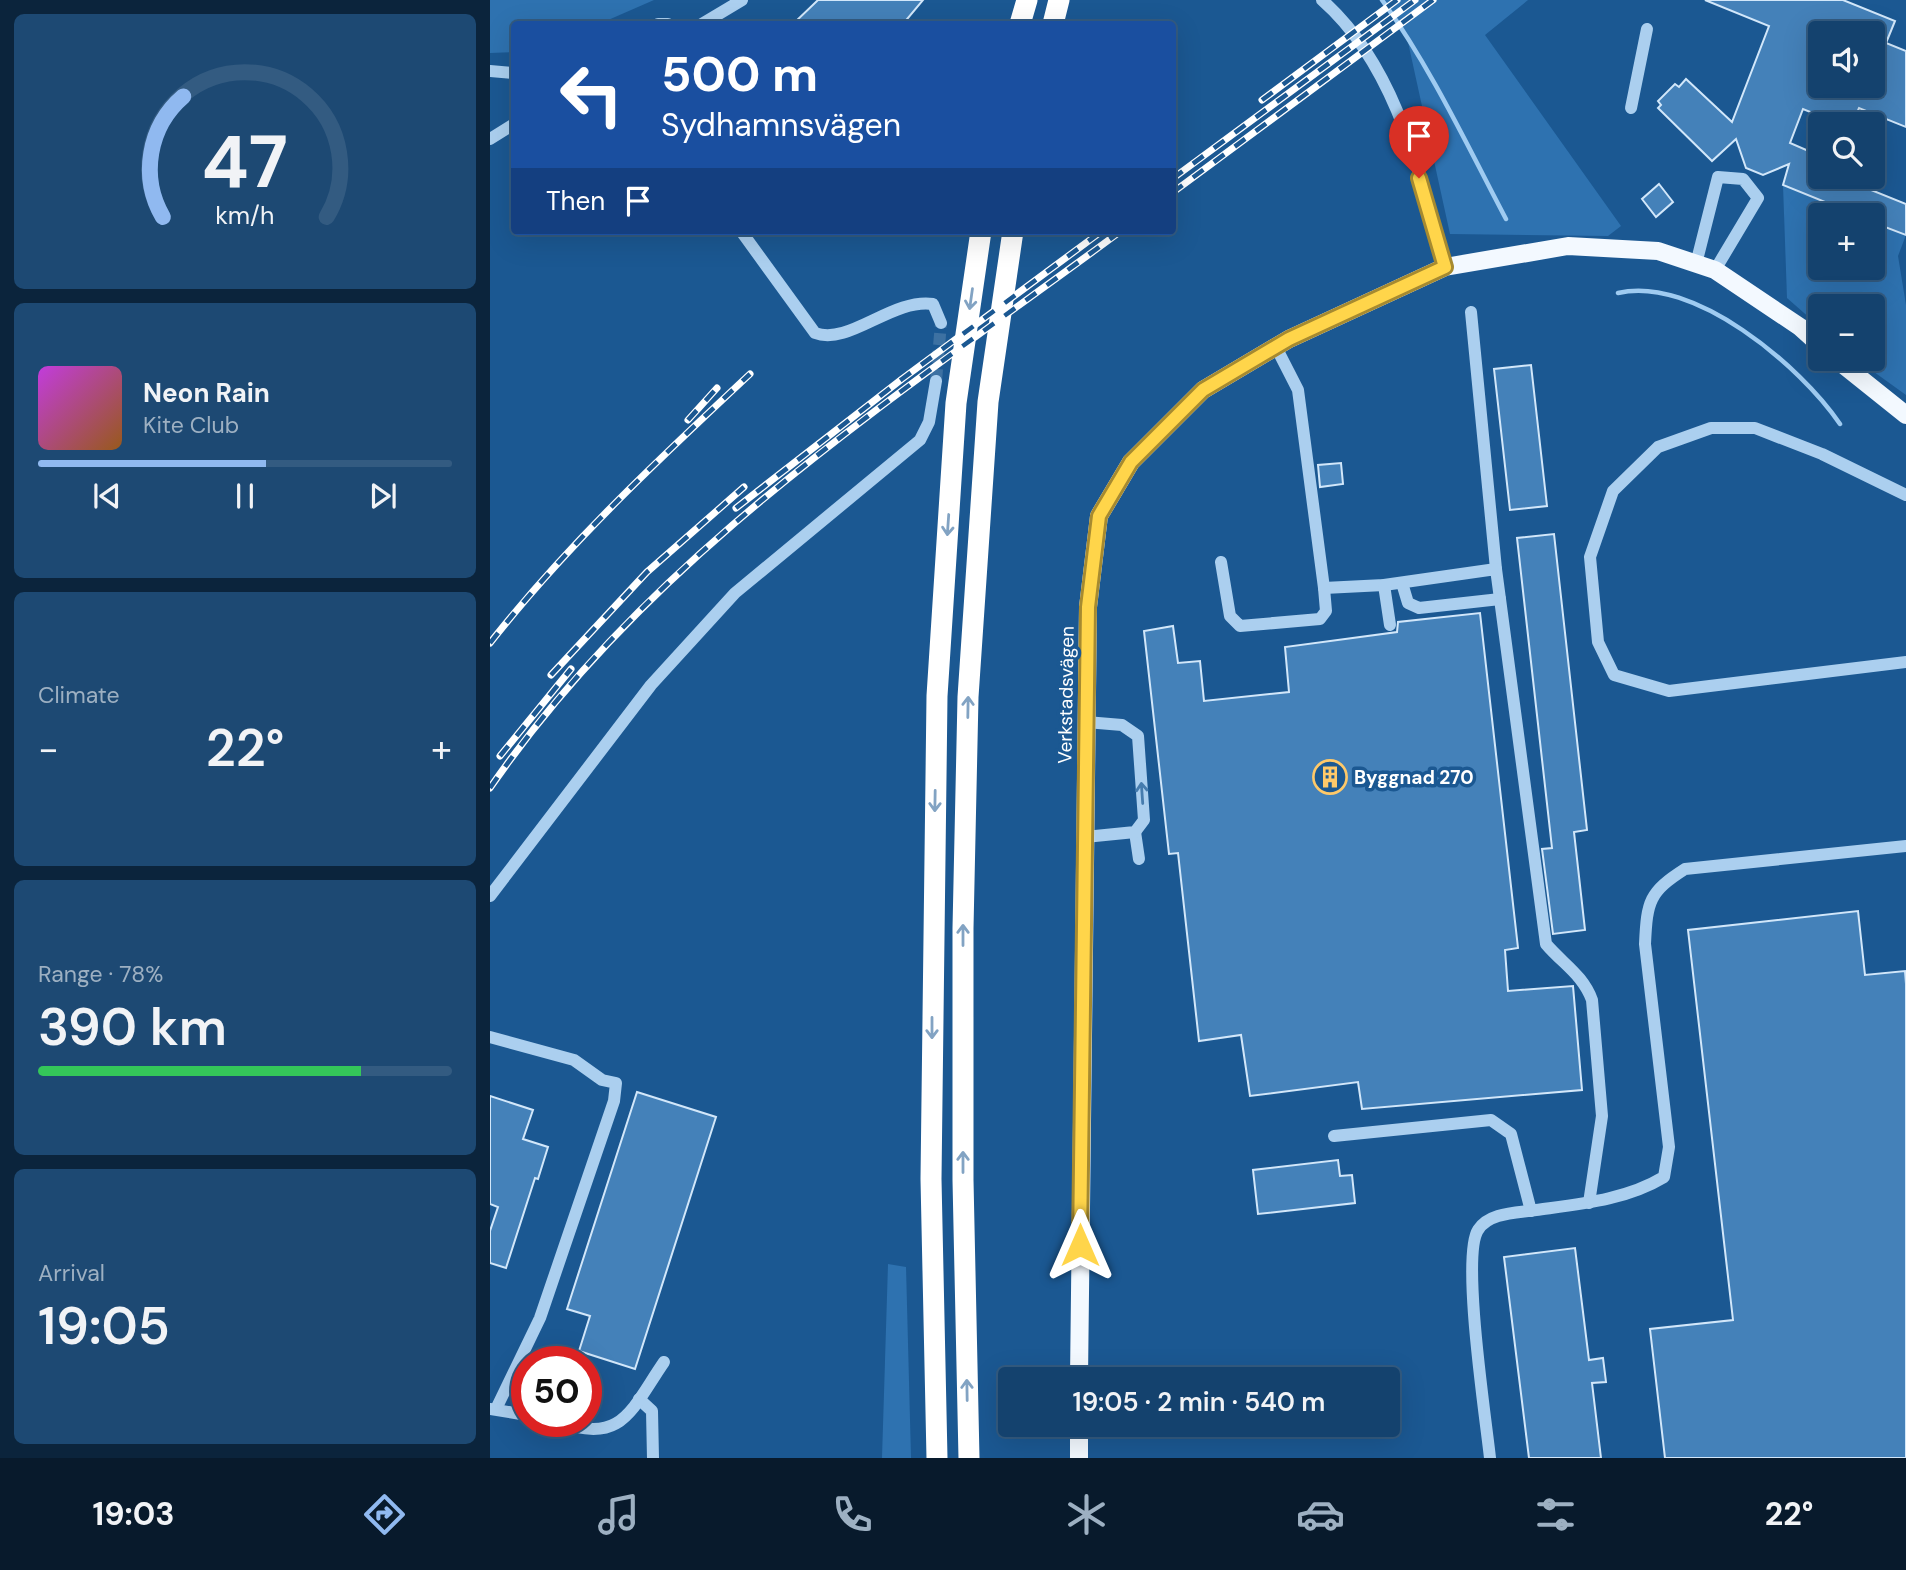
<!DOCTYPE html>
<meta charset="utf-8">
<style>
:root{--surface:#14426e;--page:#1d4973;--text:#f1f3f6;--muted:#9db0c2;--line:#335b81;--accent:#90b9f0}
body{margin:0;font-family:"DM Sans",sans-serif;background:var(--page);color:var(--text);height:100vh;display:flex;flex-direction:column;font-size:26px;white-space:nowrap}
*{box-sizing:border-box;margin:0}
p{font-size:23px;color:var(--muted)}
.icon{flex:none;width:38px;height:38px;fill:none;stroke:currentColor;stroke-width:2;stroke-linecap:round;stroke-linejoin:round}
.map{position:relative;flex:1;overflow:hidden}
.side{display:flex;flex-direction:column;gap:14px;padding:14px;background:#0b243c;width:490px}
.side>*{flex:none}
.hud{position:absolute;left:21px;top:21px;width:665px;height:214px;border-radius:7px;box-shadow:0 7px 28px #0002,0 0 0 2px var(--line);background:#1a4fa0;color:#fff;overflow:hidden}
.tools{position:absolute;left:1318px;top:21px;display:grid;gap:14px}
.tools a{display:grid;place-items:center;width:77px;height:77px;border-radius:7px;background:var(--surface);box-shadow:0 7px 28px #0002,0 0 0 2px var(--line);font-size:35px}
.speed{position:absolute;left:21px;top:1346px;display:flex;gap:14px;font-size:35px;font-weight:700;text-align:center}
.speed>*{display:grid;place-content:center;width:91px;height:91px;border-radius:50%;background:var(--surface);box-shadow:0 7px 28px #0002,0 0 0 2px var(--line);line-height:1}
.speed .limit{border:10px solid #d22;background:#fff;color:#111}
.pin{position:absolute;display:grid;place-items:center;width:60px;height:60px;color:#fff;margin:-72px -30px;border-radius:50% 50% 50% 0;rotate:-45deg;box-shadow:0 0 7px #0007}
.pin .icon{rotate:45deg}
.me{position:absolute;width:77px;margin:-38px;rotate:0deg;stroke-linejoin:round;filter:drop-shadow(0 0 5px #0008)}
.turn{display:flex;align-items:center;gap:24px;height:147px;padding:0 35px;font-size:32px}
.turn .icon{width:91px;height:91px;stroke-width:2.5}
.turn b{display:block;font-size:49px;line-height:60px}
.then{display:flex;align-items:center;height:66px;padding:0 35px;background:#0003;gap:14px;font-size:26px}
.big{font-size:52px;font-weight:600;line-height:1.1}
.side .tile{flex:1;display:flex;flex-direction:column;justify-content:center;gap:10px;min-width:0;padding:0 24px;border-radius:10px;background:var(--page)}
.side .dial{align-items:center;gap:0}
.dial svg{height:182px;overflow:visible;fill:none;stroke:var(--line);stroke-width:7;stroke-linecap:round;text-anchor:middle}
.dial text{fill:var(--text);stroke:none}
.song{display:flex;align-items:center;gap:21px}
.cover{width:84px;height:84px;border-radius:10px;background:linear-gradient(135deg,hsl(290 70% 55%),hsl(30 70% 35%))}
.played{height:7px;border-radius:4px;background:linear-gradient(90deg,var(--accent) 55%,var(--line) 55%)}
.keys{display:flex;justify-content:space-around;direction:ltr}
.heat{display:flex;justify-content:space-between;align-items:center;font-size:38px;direction:ltr}
.charge{height:10px;border-radius:5px;background:linear-gradient(90deg,#34c759 78%,var(--line) 0)}
.trip{position:absolute;left:508px;top:1367px;width:402px;height:70px;border-radius:7px;background:var(--surface);box-shadow:0 7px 28px #0002,0 0 0 2px var(--line);font-weight:600;line-height:70px;text-align:center}
.dock{display:flex;height:112px;justify-content:space-around;align-items:center;background:#081a2c;color:var(--muted)}
.dock .icon{width:49px;height:49px}
.dock .on{color:var(--accent)}
.dock b{font-size:32px;color:var(--text)}
main{display:flex;flex:1;min-height:0}
.map>svg:first-child{display:block}
</style>
<main>
<section class="side">
<div class="tile dial"><svg viewBox="0 0 100 80">
<path d="M14 69A42 42 0 1 1 86 69"/>
<path d="M14 69A42 42 0 0 1 23 16" stroke="#90b9f0"/>
<text x="50" y="56" font-size="32" font-weight="700">47</text>
<text x="50" y="72" font-size="11">km/h</text>
</svg></div>
<div class="tile">
<div class="song"><i class="cover"></i><div><b>Neon Rain</b><p>Kite Club</p></div></div>
<div class="played"></div>
<div class="keys"><svg class="icon" aria-label="previous" viewBox="0 0 24 24"><path d="M18 5L8 12l10 7zM5 5v14"/></svg><svg class="icon" aria-label="pause" viewBox="0 0 24 24"><path d="M8 5v14M16 5v14"/></svg><svg class="icon" aria-label="next" viewBox="0 0 24 24"><path d="M6 5l10 7-10 7zM19 5v14"/></svg></div>
</div>
<div class="tile"><p>Climate</p>
<div class="heat"><a>−</a><b class="big">22°</b><a>+</a></div>
</div>
<div class="tile"><p>Range · 78%</p><b class="big">390 km</b><div class="charge"></div></div>
<div class="tile"><p>Arrival</p><b class="big">19:05</b></div>
</section>
<div class="map">
<svg width="1416" height="1458" viewBox="0 0 1416 1458">
<rect width="100%" height="100%" fill="#1b5892"/>
<g fill="#2e72b0">
<path d="M0 0H164L109 24H24V52L0 53Z"/>
<path d="M892 0H1038L995 35 1131 226 1118 236 960 234 916 33Z"/>
<path d="M1293 185 1367 215H1330V268H1382L1383 222 1416 235 1408 256 1416 305V395L1366 359H1382V306H1330V327L1297 298Z"/>
<path d="M398 1264 416 1267 421 1458H392Z"/>
</g>
<g fill="none" stroke-linecap="round" stroke-linejoin="round">
<g stroke="#9fcbf1" stroke-width="4.5">
<path d="M892 0C941 68 977 145 1016 219"/>
<path d="M1128 293C1203 275 1311 366 1350 424"/>
</g>
</g>
<g fill="#4481b9" stroke="#d2e7fa" stroke-width="2" fill-rule="evenodd">
<path d="M328 0H433L413 24H303Z"/>
<path d="M1215 0H1353L1405 21 1396 43 1416 51V127L1369 108 1362 124H1350L1313 109 1300 143 1330 156V177H1387L1381 190 1416 204V235L1382 222V215H1367L1293 185 1299 164 1273 175 1256 168 1246 139 1222 161 1168 108 1171 105 1168 101 1185 84 1189 87 1196 79 1242 122 1279 26ZM1330 33H1382V86H1330Z"/>
<path d="M1169 184 1183 202 1166 217 1152 199Z"/>
<path d="M1041 365 1057 506 1020 510 1004 369Z"/>
<path d="M851 463 853 484 830 487 828 465Z"/>
<path d="M1064 534 1097 830 1084 832 1095 930 1063 934 1052 849 1062 848 1027 538Z"/>
<path d="M990 613 1028 948 1015 950 1018 991 1083 986 1092 1090 872 1109 868 1082 760 1096 751 1035 709 1041 688 853 679 854 654 631 683 626 688 663 710 661 714 701 799 692 795 647 907 632 908 622Z"/>
<path d="M1368 911 1375 975 1415 971 1416 984V1458H1175L1160 1329 1243 1320 1198 930Z"/>
<path d="M147 1092 226 1117 145 1369 89 1351 100 1316 77 1309Z"/>
<path d="M0 1096 43 1110 33 1139 58 1147 48 1179 45 1178 16 1268 0 1263V1231L8 1207 0 1204Z"/>
<path d="M848 1160 850 1176 862 1175 865 1203 768 1214 763 1170Z"/>
<path d="M1085 1248 1099 1360 1113 1358 1116 1382 1102 1383 1111 1458H1039L1014 1257Z"/>
</g>
<g fill="none" stroke-linecap="round" stroke-linejoin="round">
<path stroke="#3d71a2" stroke-width="12" stroke-dasharray="12 6" stroke-linecap="butt" d="M446 381 451 323"/>
<g stroke="#abcfef" stroke-width="12">
<path d="M832 0C907 66 930 175 955 267"/>
<path d="M168 24H178"/>
<path d="M212 24 252 0"/>
<path d="M0 71 24 73"/>
<path d="M1141 108 1157 29"/>
<path d="M0 139 24 124"/>
<path d="M251 231 325 333C359 346 402 298 443 304L451 323"/>
<path d="M1206 264 1228 177 1253 179 1268 198 1225 270"/>
<path d="M981 312 1006 569"/>
<path d="M786 347 808 390 834 588 894 585 1006 569 1056 944C1073 964 1093 975 1102 1000L1112 1116 1099 1203"/>
<path d="M1416 495 1332 454 1265 428H1221L1168 447 1123 491 1100 557 1108 642 1124 675 1179 691 1416 662"/>
<path d="M731 562 740 616 750 626 830 619 836 611 834 588"/>
<path d="M912 583 918 603 929 608 1010 599"/>
<path d="M894 585 900 625"/>
<path d="M645 832 649 859"/>
<path d="M595 837 645 832 654 820 648 736 632 725 596 722"/>
<path d="M0 896 161 685 245 593 430 440 439 422 446 381"/>
<path d="M0 1037 84 1060 112 1080 126 1083 124 1101 50 1318 6 1409"/>
<path d="M844 1136 1001 1120 1021 1134 1041 1211"/>
<path d="M149 1399 162 1411 163 1458"/>
<path d="M0 1409 37 1415"/>
<path d="M67 1421C132 1446 141 1410 174 1362"/>
<path d="M1000 1458C996 1420 971 1256 988 1230 999 1212 1028 1213 1046 1210 1090 1204 1136 1200 1174 1177L1179 1147 1155 944C1157 901 1159 892 1195 869L1416 846"/>
</g>
<g stroke="#f3f9ff" stroke-width="18">
<path d="M1346 359 1416 415"/>
<path d="M589 1379 598 607 609 516 641 462 713 390 799 339 955 267 1078 246 1168 251 1225 270 1310 327 1330 345"/>
<path d="M589 1458V1424"/>
</g>
<g stroke="#fff" stroke-width="21">
<path d="M530 24 537 0"/>
<path d="M563 24 569 0"/>
<path d="M447 1458 441 1179 447 696 466 403 491 231"/>
<path d="M479 1458 473 1180V928L478 697 498 402 523 231"/>
</g>
<g stroke="#fff" stroke-width="7">
<g id="rail">
<path d="M772 100 907 0"/>
<path d="M682 179 925 0"/>
<path d="M682 193 943 0"/>
<path d="M198 420 227 388"/>
<path d="M246 508 412 379 612 231"/>
<path d="M0 643C77 545 169 459 260 374"/>
<path d="M61 675 157 572 254 487"/>
<path d="M10 756 81 669"/>
<path d="M0 788C162 553 405 398 631 231"/>
</g>
</g>
<use href="#rail" stroke="#1b5892" stroke-width="4.5" stroke-dasharray="13" stroke-linecap="butt"/>
</g>
<defs><path id="oneway-shaft" d="M-6 0H5M1.5-3L5.5 0L1.5 3" fill="none" stroke-width="1.6" stroke-linecap="round" stroke-linejoin="round" transform="scale(1.75)"/></defs>
<g stroke="#82a3c3">
<use href="#oneway-shaft" transform="translate(481 299) rotate(98)"/>
<use href="#oneway-shaft" transform="translate(458 525) rotate(94)"/>
<use href="#oneway-shaft" transform="translate(478 707) rotate(-89)"/>
<use href="#oneway-shaft" transform="translate(445 801) rotate(91)"/>
<use href="#oneway-shaft" transform="translate(473 935) rotate(-90)"/>
<use href="#oneway-shaft" transform="translate(442 1028) rotate(90)"/>
<use href="#oneway-shaft" transform="translate(473 1162) rotate(-90)"/>
<use href="#oneway-shaft" transform="translate(477 1390) rotate(-91)"/>
</g>
<use stroke="#467cae" href="#oneway-shaft" transform="translate(652 793) rotate(-94)"/>
<g fill="none" stroke-linecap="round" stroke-linejoin="round">
<g stroke="#a68a30" stroke-width="18">
<path id="route" d="M590 1245 598 607 609 516 641 462 713 390 799 339 955 267 929 178"/>
</g>
<use href="#route" stroke="#ffd54a" stroke-width="12"/>
</g>
<defs>
<g id="building-ring" transform="scale(1.75)"><circle r="9.5" fill="#1b5892" stroke="#ffc969" stroke-width="1.5"/><path d="M-4-6H4V6H1V3H-1V6H-4ZM-2.5-4.3h1.7v1.8h-1.7ZM.8-4.3h1.7v1.8H.8ZM-2.5-1h1.7V.8h-1.7ZM.8-1h1.7V.8H.8Z" fill="#ffc969"/></g>
</defs>
<g fill-rule="evenodd">
<use href="#building-ring" x="840" y="777"/>
</g>
<g text-anchor="middle" dominant-baseline="central" stroke-width="7" stroke-linejoin="round" paint-order="stroke">
<g font-size="19" fill="#fff" stroke="#1b5892">
<text transform="translate(576 695) rotate(-89)">Verkstadsvägen</text>
</g>
<g font-size="19" font-weight="bold" fill="#fff" stroke="#1b5892" text-anchor="start">
<text x="864" y="777">Byggnad 270</text>
</g>
</g>
</svg>
<div class="tools">
<a><svg class="icon" aria-label="sound" viewBox="0 0 24 24"><path d="M4 9h4l5-4v14l-5-4H4zM17 9q2 3 0 6"/></svg></a>
<a><svg class="icon" aria-label="search" viewBox="0 0 24 24"><circle cx="10" cy="10" r="6"/><path d="M15 15l6 6"/></svg></a>
<a>+</a>
<a>−</a>
</div>
<div class="speed"><div class="limit">50</div></div>
<div class="pin" style="left:929px;top:178px;background:#d93025"><svg class="icon" aria-label="arrive" viewBox="0 0 24 24"><path d="M6 21V4h12l-3 4 3 4H6"/></svg></div>
<svg class="me" style="left:590px;top:1245px" viewBox="-20 -20 40 40"><path d="M0-17L14 15 0 8-14 15z" fill="#ffd54a" stroke="#fff" stroke-width="4"/></svg>
<div class="trip">19:05 · 2 min · 540 m</div>
<div class="hud">
<div class="turn"><svg class="icon" aria-label="left" viewBox="0 0 24 24"><path d="M17 20v-9H6M10 6l-5 5 5 5"/></svg><div><b>500 m</b>Sydhamnsvägen</div></div>
<div class="then">Then<svg class="icon" aria-label="arrive" viewBox="0 0 24 24"><path d="M6 21V4h12l-3 4 3 4H6"/></svg></div>
</div>
</div>
</main>
<nav class="dock">
<b>19:03</b>
<svg class="icon on" aria-label="directions" viewBox="0 0 24 24"><path d="M12 3l9 9-9 9-9-9zM9 14v-3h6M13 9l2 2-2 2"/></svg>
<svg class="icon" aria-label="music" viewBox="0 0 24 24"><path d="M9 18V5l10-2v13"/><circle cx="6" cy="18" r="3"/><circle cx="16" cy="16" r="3"/></svg>
<svg class="icon" aria-label="phone" viewBox="0 0 24 24"><path d="M5 4h4l2 5-3 2q2 4 5 5l2-3 5 2v4C11 20 4 13 5 4z"/></svg>
<svg class="icon" aria-label="climate" viewBox="0 0 24 24"><path d="M12 3v18M4 7l16 10M4 17L20 7"/></svg>
<svg class="icon" aria-label="car" viewBox="0 0 24 24"><path d="M5 17H2v-5l4-1 3-4h7l3 4 3 1v5h-3M9 17h6M6 11h13"/><circle cx="7" cy="17" r="2"/><circle cx="17" cy="17" r="2"/></svg>
<svg class="icon" aria-label="filters" viewBox="0 0 24 24"><path d="M4 7h16M4 17h16"/><circle cx="9" cy="7" r="2"/><circle cx="15" cy="17" r="2"/></svg>
<b>22°</b>
</nav>
